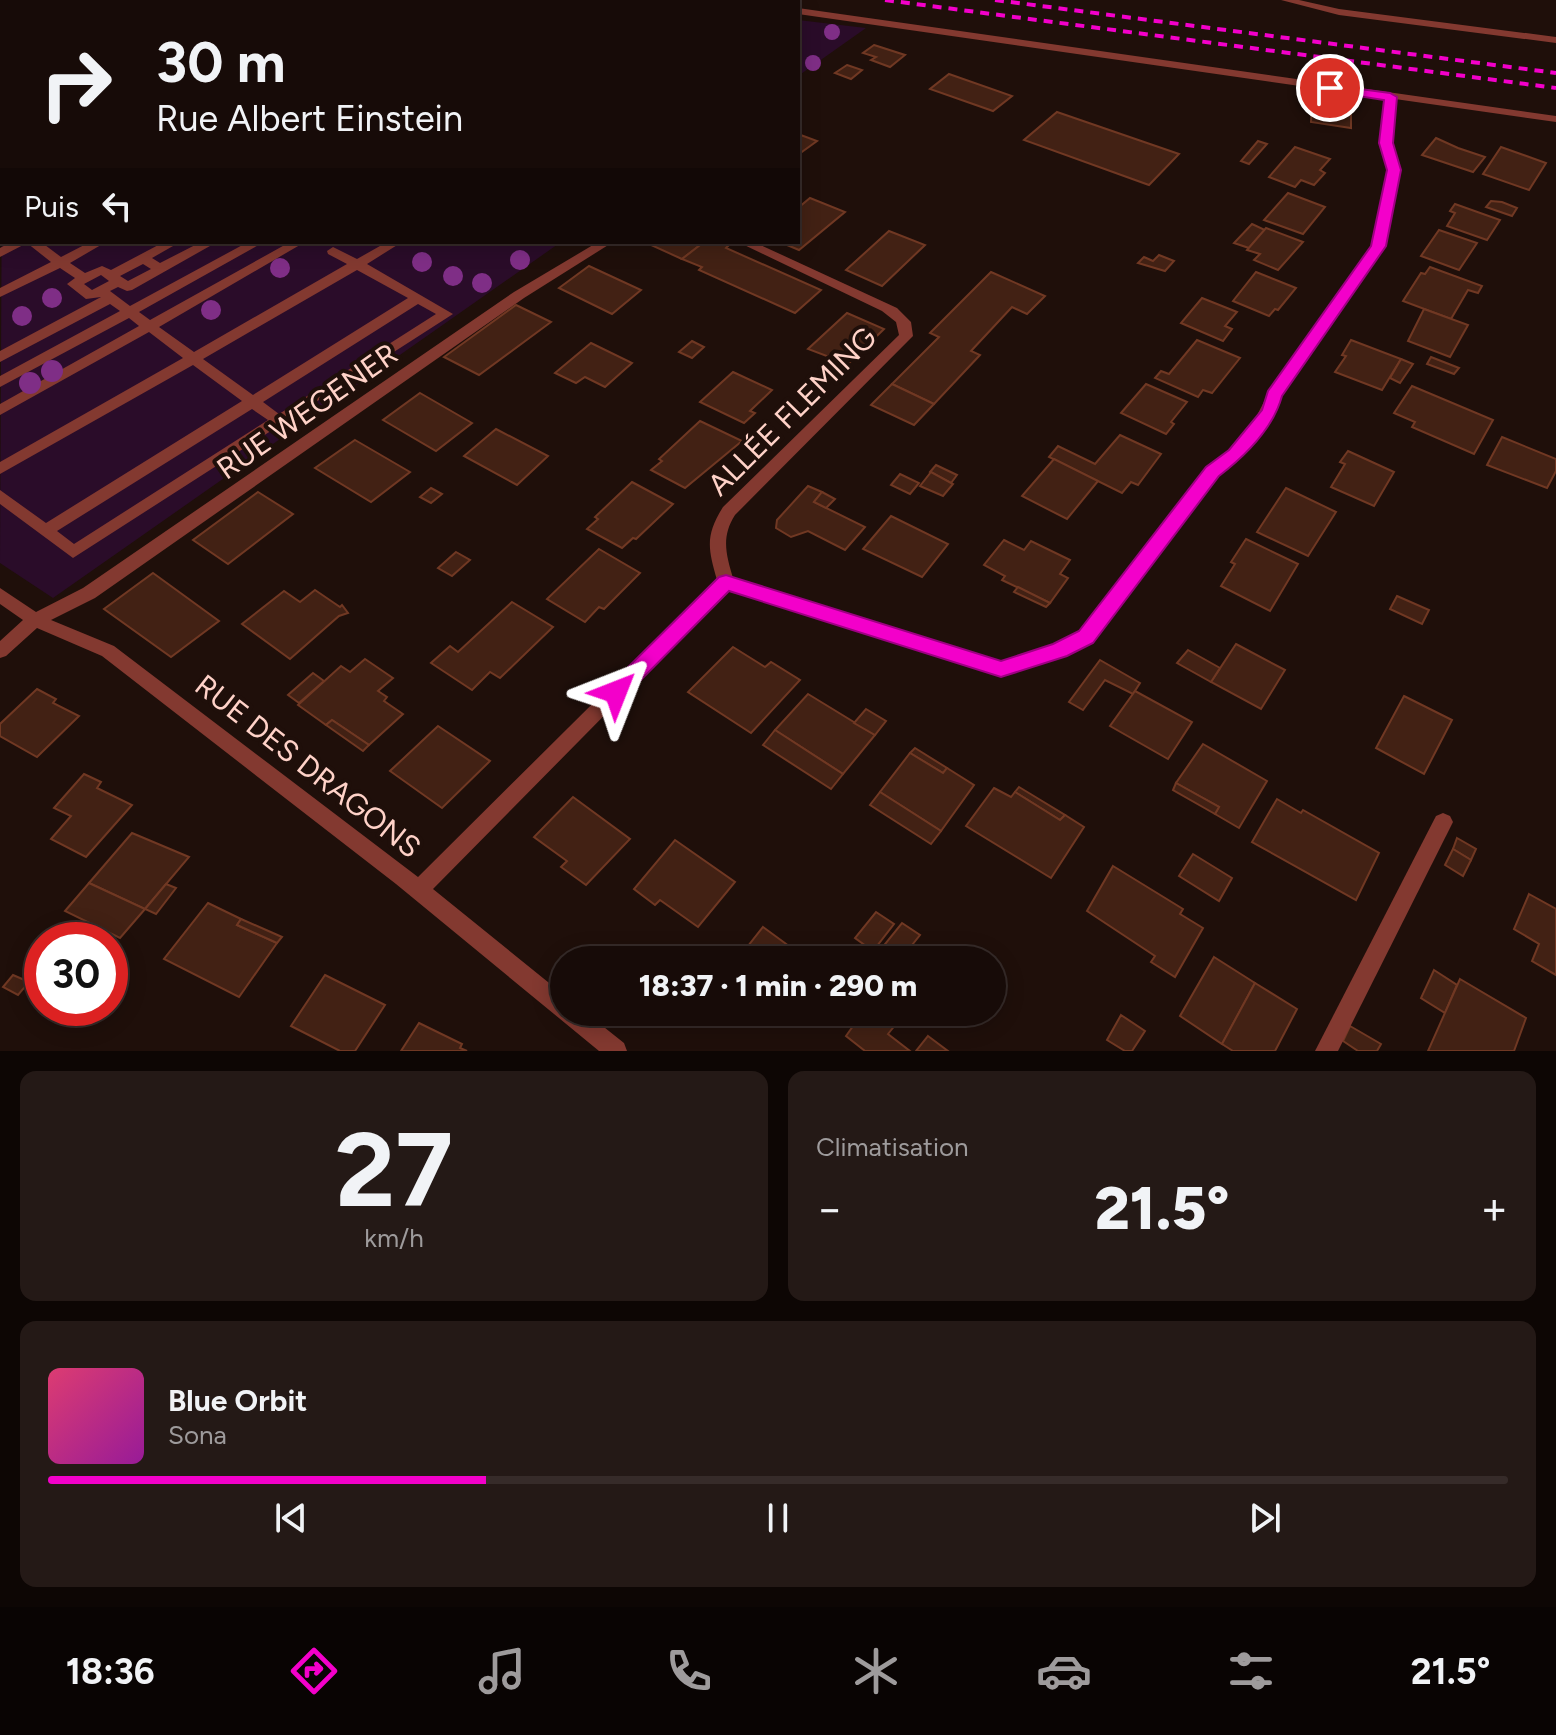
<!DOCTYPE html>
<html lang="fr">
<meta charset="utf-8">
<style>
:root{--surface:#170b08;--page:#241916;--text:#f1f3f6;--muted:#9e9b9c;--line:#362b29;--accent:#f300ca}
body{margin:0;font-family:Figtree,sans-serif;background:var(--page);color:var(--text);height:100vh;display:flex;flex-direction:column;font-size:30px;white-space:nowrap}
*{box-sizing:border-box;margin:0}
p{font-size:26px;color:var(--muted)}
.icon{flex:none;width:44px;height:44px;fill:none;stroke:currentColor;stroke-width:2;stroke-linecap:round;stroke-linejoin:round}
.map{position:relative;height:1051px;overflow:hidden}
.details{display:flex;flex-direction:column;gap:20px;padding:20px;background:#0d0604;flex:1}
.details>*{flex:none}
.banner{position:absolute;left:0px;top:0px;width:800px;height:244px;box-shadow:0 4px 20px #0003,0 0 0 2px var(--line);background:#170b08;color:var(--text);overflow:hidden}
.speed{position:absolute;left:24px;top:922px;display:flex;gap:16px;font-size:40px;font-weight:700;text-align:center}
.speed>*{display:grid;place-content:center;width:104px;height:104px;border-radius:50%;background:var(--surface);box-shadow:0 4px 20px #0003,0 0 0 2px var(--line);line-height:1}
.speed .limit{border:12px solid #d22;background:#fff;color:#111}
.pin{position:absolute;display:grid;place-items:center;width:68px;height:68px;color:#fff;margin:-34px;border:4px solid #fff;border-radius:50%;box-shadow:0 2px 8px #0007}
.me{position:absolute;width:88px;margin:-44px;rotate:45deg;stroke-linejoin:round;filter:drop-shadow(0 0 6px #0008)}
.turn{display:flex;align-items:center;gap:28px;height:168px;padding:0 24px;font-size:36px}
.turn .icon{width:104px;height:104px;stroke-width:2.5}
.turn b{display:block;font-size:56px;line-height:68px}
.then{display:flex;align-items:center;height:76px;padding:0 24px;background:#0003;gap:16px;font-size:30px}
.big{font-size:60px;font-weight:800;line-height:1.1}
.details .widget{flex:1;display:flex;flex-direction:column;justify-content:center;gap:12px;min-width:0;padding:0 28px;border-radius:16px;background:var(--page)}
.details .dial{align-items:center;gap:0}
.dial b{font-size:104px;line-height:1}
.song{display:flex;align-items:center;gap:24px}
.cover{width:96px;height:96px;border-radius:12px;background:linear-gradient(135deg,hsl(340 70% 55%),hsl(300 70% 35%))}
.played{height:8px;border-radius:4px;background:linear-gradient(90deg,var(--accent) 30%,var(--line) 30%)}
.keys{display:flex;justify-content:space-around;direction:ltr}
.heat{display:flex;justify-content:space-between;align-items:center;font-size:44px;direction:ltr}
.details .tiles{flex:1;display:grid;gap:20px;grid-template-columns:1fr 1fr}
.widget:last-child{grid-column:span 2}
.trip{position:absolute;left:550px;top:946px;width:456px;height:80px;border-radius:40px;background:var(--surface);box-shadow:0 4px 20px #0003,0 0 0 2px var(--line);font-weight:800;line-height:80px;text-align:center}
.tab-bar{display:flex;height:128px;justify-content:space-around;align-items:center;background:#090403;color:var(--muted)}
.tab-bar .icon{width:56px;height:56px}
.tab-bar .current{color:var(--accent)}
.tab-bar b{font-size:36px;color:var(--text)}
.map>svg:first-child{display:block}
</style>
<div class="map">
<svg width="1556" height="1051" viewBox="0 0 1556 1051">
<rect width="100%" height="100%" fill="#1f0f0a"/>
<g fill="#2a0c29">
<path d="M798 20 866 28 798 76Z"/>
<path d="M2 158V242H561L53 598 0 563Z"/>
</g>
<g fill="#422114" stroke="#703823" stroke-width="2">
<path d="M874 45 905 55 890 67 871 60 876 57 863 53Z"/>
<path d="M847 65 862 70 851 79 835 73Z"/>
<path d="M949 74 1012 96 993 111 930 89Z"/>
<path d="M1312 104 1351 110V128L1311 122Z"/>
<path d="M1057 112 1179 154 1149 185 1024 140Z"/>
<path d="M798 134 817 141 799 154H798Z"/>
<path d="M1436 138 1458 148 1485 157 1473 172 1422 155Z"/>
<path d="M1258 141 1267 144 1249 164 1241 161Z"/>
<path d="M1295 147 1330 159 1320 170 1325 173 1314 185 1301 180 1295 187 1269 177Z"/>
<path d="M1501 147 1546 163 1529 190 1483 174Z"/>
<path d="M1288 193 1325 207 1303 234 1264 220Z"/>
<path d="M810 198 845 212 799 250 780 242H798V208Z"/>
<path d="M1491 201 1502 202 1517 208 1512 216 1486 207Z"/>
<path d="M1455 204 1500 220 1487 240 1447 226 1455 213 1450 211Z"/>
<path d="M1252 224 1265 230 1249 248 1234 243Z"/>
<path d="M1266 228 1303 242 1278 270 1254 260 1260 254 1247 250Z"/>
<path d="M1439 230 1477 243 1459 270 1421 256Z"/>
<path d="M889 231 925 245 882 286 846 270Z"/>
<path d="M654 242H704L682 259 651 245Z"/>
<path d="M704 242H723L729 245 726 248 821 290 795 313 699 270 702 267 682 259Z"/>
<path d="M1159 255 1174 261 1165 271 1138 263 1144 257 1153 261Z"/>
<path d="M589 266 641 290 612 314 559 288Z"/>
<path d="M1430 267 1482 286 1478 293 1468 290 1451 319 1403 301 1421 273 1425 274Z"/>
<path d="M991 272 1045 296 1027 314 1012 307 971 351 980 355 934 404 892 384 939 337 930 333Z"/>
<path d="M1256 272 1296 288 1278 310 1275 309 1269 316 1233 301Z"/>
<path d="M1202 298 1237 312 1225 326 1232 329 1223 341 1181 323Z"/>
<path d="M516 305 551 322 479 375 444 357Z"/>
<path d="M1424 309 1468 325 1450 357 1408 341Z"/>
<path d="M847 313 884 329 848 364 808 349Z"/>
<path d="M1197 340 1240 358 1212 393 1203 390 1198 397 1155 378 1161 371 1169 374Z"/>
<path d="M1351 340 1401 359 1382 390 1335 372 1346 356 1342 355Z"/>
<path d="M692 341 704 347 692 358 679 352Z"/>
<path d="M591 343 632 363 605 387 585 377 576 383 555 373Z"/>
<path d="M1431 357 1459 368 1454 374 1427 364Z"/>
<path d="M1401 359 1413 364 1400 383 1390 378Z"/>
<path d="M733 372 772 390 750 411 755 413 744 423 700 402Z"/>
<path d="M892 384 934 404 914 425 871 405Z"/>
<path d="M1146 384 1187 402 1171 422 1174 424 1166 434 1121 413Z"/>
<path d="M1412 386 1493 420 1474 454 1412 427 1415 422 1394 413Z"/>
<path d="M420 393 472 423 436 451 383 420Z"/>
<path d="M700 421 742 441 685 488 651 470 662 461 659 459Z"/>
<path d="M496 429 548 456 517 485 464 456Z"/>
<path d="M1120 435 1161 454 1138 485 1131 482 1122 493 1049 457 1058 446 1095 464Z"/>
<path d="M1502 437 1556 459V471L1547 488 1487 465Z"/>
<path d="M355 440 410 472 371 502 315 468Z"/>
<path d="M1348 451 1394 472 1374 506 1331 487 1345 464 1340 462Z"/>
<path d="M1054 459 1098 481 1067 519 1022 496Z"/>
<path d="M936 465 957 475 951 483 930 472Z"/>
<path d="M931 472 953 484 943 496 920 486Z"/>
<path d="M900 474 919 483 910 494 891 485Z"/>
<path d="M632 482 673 504 636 539 633 538 622 548 587 529 598 519 595 517Z"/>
<path d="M808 486 822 492 814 502 865 527 845 550 808 531 791 537 776 528 777 520Z"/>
<path d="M431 488 442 494 431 503 420 497Z"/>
<path d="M1286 488 1336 512 1308 556 1257 532Z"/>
<path d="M258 492 293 514 228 564 193 540Z"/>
<path d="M822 492 835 499 826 508 814 502Z"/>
<path d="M891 516 948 544 922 577 863 549Z"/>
<path d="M1246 539 1298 564 1270 611 1221 586 1235 564 1231 562Z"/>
<path d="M1004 540 1024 550 1031 541 1070 560 1060 574 1068 578 1050 603 1002 580 1005 576 984 565Z"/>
<path d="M599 549 640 573 604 609 599 607 585 622 547 599Z"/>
<path d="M456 552 470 560 452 576 438 568Z"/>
<path d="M153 573 219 621 171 657 104 609Z"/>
<path d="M1018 587 1050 603 1046 607 1014 592Z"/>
<path d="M315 590 340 607 342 605 348 613 339 616 290 659 242 624 284 591 300 602Z"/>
<path d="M1397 596 1429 610 1422 624 1390 609Z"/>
<path d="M512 602 553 627 500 678 490 672 472 690 431 663 450 646 458 652Z"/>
<path d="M1236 644 1285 670 1261 709 1211 682Z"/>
<path d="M733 647 765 667 771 662 800 680 751 733 688 692Z"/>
<path d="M1188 650 1220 668 1211 682 1177 663Z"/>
<path d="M365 659 393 678 378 691 387 697 384 701 403 714 369 745 332 720 326 725 298 705 341 666 350 672Z"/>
<path d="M1100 660 1140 683 1133 694 1105 680 1083 710 1069 702Z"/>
<path d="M313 673 324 681 299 703 288 695Z"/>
<path d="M37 689 56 699 53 703 79 716 37 757 0 736V724Z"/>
<path d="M1135 691 1192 722 1168 759 1110 726Z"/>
<path d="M808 694 875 735 843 774 775 730Z"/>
<path d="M1404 696 1452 720 1424 774 1376 748Z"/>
<path d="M866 709 886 721 875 735 854 723Z"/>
<path d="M332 720 369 745 363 751 326 725Z"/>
<path d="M438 726 490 761 442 808 390 771Z"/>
<path d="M775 730 843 774 831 789 763 745Z"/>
<path d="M1203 744 1267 781 1239 828 1215 814 1219 807 1176 783Z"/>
<path d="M915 748 947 768 943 773 910 753Z"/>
<path d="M910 753 943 773 947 768 974 785 941 831 880 792Z"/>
<path d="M84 774 101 782 97 788 132 805 86 857 51 839 71 816 54 808Z"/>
<path d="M1176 783 1219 807 1215 814 1173 790Z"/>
<path d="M1019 787 1065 815 1060 820 1015 792Z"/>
<path d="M994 788 1011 797 1015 792 1060 820 1065 815 1084 827 1051 878 966 826Z"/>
<path d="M880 792 941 831 931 844 870 805Z"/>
<path d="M573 797 630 839 586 885 561 867 567 861 534 837Z"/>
<path d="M1277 799 1301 813 1303 810 1379 853 1356 900 1252 842Z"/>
<path d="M132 833 189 857 145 909 89 883Z"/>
<path d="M1457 838 1476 849 1471 860 1453 849Z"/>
<path d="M675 840 735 882 698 927 660 900 655 905 634 889Z"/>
<path d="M1453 849 1471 860 1463 876 1445 865Z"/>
<path d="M1193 854 1232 878 1219 901 1179 876Z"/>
<path d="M1113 866 1183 909 1180 914 1203 928 1175 977 1151 962 1155 956 1087 911Z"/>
<path d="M89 883 145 909 120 938 65 911Z"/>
<path d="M166 884 176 888 156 914 145 909Z"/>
<path d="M1529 894 1556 909V975L1532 961 1539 944 1514 929Z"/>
<path d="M208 903 241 919 237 925 277 943 239 997 164 959Z"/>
<path d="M876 912 894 924 873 951 855 938Z"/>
<path d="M241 919 282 937 277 943 237 925Z"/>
<path d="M902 923 920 935 900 960H896L881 949Z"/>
<path d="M763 927 808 960H737Z"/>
<path d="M1214 957 1255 983 1222 1044 1180 1016Z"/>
<path d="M1434 970 1457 985 1445 1013 1421 998Z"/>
<path d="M13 975 29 982 18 995 3 987Z"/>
<path d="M325 975 385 1005 355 1051H340L291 1026Z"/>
<path d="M1460 979 1526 1018 1514 1051H1428Z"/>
<path d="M1255 983 1297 1009 1275 1051H1233L1222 1044Z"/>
<path d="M863 1012H879L896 1024 888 1034 910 1051H865L846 1036Z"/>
<path d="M1121 1015 1145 1031 1132 1051H1125L1107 1040Z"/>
<path d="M419 1023 462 1044 460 1048 467 1051H401Z"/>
<path d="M1350 1026 1381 1044 1377 1051H1358L1343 1041Z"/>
<path d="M928 1036 948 1051H916Z"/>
</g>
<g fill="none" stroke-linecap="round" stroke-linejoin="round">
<g fill="#833930" fill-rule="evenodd">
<path d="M328 0H340L327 2Z"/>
<path d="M365 0H381L364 2Z"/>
<path d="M416 0H430L431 2H417Z"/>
<path d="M456 0H467L468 2H457Z"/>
<path d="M512 0H540L511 2Z"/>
<path d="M541 0H571L572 2H542Z"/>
<path d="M2 200V208L0 209V201Z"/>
<path d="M0 214 2 215V223L0 222Z"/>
<path d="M11 242H41L61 257 90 242H106L70 263 85 273 102 266 111 270 164 242H180L152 258 160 263 201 242H217L132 290 127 291 118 287 110 291 130 306 248 242H264L139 312 150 320 290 242H305L159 327 194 352 347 264 328 254 327 251 333 247 357 259 387 242H402L367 264 453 314 73 558 0 504V490L46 523 242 401 193 365 0 474V462L183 358 149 332 0 415V404L139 326 129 318 0 387V376L120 311 110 304 0 362V351L101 297 86 299 67 284 75 278 60 268 0 297V288L51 262 27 243 0 257V248ZM143 264 151 269 128 281 120 276ZM357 270 408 298 253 395 203 359ZM101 275 109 281 92 290 84 284ZM418 304 436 314 279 414 263 402ZM252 409 268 420 74 544 57 531Z"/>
</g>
<g fill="#833930" fill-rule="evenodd">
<path d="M705 0H730L731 2H706Z"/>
<path d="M1281 0H1299L1339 9 1556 37V43L1339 15Z"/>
<path d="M798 8 1556 116V122L1395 99 1392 143 1400 170 1384 246 1281 396 1263 432 1246 451 1217 476 1092 642 1066 655 1001 676 729 589 433 889 564 995V1012H585L624 1043 627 1051H599L396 884 102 656 37 628 6 656 0 658V641L23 620 0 604V588L36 612 83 588 514 292 598 242H613L524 298 95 598 51 620 114 646 418 877 717 580C708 548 705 536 723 507L899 335 896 322 882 311 738 242H754L897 308 911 322 913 336 735 515C721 537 726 554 733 578L1001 662 1054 645 1080 632 1207 468 1235 444 1252 425 1269 392 1372 246 1388 170 1380 143 1384 98 798 14Z"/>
<path d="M1443 813 1450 816 1453 822 1338 1051H1315L1436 816Z"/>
</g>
<path fill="#ff6e5f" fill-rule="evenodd" d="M104 0H115L103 2Z"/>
<g stroke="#f300ca" stroke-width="4" stroke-dasharray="9 7" stroke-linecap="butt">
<path d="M885 0 1556 88"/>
<path d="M995 0 1556 73"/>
</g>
</g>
<g fill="#7f2e86">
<circle cx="832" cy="32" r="8"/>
<circle cx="813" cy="63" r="8"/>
<circle cx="520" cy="260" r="10"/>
<circle cx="422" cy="262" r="10"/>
<circle cx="280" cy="268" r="10"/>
<circle cx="453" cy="276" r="10"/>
<circle cx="482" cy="283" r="10"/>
<circle cx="52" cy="298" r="10"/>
<circle cx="211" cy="310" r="10"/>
<circle cx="22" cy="316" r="10"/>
<circle cx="52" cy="371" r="11"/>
<circle cx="30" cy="383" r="11"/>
</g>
<path fill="#f300ca" stroke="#9e0083" stroke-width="2" d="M1330 85 1390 93 1397 97 1393 143 1401 170 1386 246 1282 396C1273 429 1245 456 1219 476L1093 643 1067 656 1001 677 729 591 623 698 616 701 609 698 606 692 609 686 719 577 726 575 1001 661 1053 644 1079 631 1206 467 1229 450 1262 410 1268 391 1371 246 1387 170 1379 143 1384 100 1326 91V86Z"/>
<g text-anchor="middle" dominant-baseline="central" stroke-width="8" stroke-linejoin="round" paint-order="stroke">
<g font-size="30" fill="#ffd2c8" stroke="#1f0f0a">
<text transform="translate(307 411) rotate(-35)">RUE WEGENER</text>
<text transform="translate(792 411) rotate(-45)">ALLÉE FLEMING</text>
<text transform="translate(308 766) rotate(38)">RUE DES DRAGONS</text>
</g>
</g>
</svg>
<div class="speed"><div class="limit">30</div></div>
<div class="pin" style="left:1330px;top:88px;background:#d93025"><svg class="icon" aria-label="arrive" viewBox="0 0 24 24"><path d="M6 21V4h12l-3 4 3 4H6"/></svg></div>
<svg class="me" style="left:616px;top:692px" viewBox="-20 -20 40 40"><path d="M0-17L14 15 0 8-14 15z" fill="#f300ca" stroke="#fff" stroke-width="4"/></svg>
<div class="trip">18:37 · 1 min · 290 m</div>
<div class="banner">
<div class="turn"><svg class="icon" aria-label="right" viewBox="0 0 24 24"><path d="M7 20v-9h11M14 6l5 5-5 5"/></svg><div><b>30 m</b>Rue Albert Einstein</div></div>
<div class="then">Puis<svg class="icon" aria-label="left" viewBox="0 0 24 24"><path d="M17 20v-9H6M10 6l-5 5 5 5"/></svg></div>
</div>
</div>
<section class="details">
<div class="tiles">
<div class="widget dial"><b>27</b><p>km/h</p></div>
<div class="widget"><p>Climatisation</p>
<div class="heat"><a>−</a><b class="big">21.5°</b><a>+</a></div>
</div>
<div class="widget">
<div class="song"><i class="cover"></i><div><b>Blue Orbit</b><p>Sona</p></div></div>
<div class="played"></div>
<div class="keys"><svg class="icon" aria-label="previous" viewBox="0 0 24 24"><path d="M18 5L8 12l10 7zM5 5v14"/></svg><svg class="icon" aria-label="pause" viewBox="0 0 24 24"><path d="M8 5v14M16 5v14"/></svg><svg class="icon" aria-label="next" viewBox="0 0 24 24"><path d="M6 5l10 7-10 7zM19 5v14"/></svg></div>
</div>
</div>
</section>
<nav class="tab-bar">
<b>18:36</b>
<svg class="icon current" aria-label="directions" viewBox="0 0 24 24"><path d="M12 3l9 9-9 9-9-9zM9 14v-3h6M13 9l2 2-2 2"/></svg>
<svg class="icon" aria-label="music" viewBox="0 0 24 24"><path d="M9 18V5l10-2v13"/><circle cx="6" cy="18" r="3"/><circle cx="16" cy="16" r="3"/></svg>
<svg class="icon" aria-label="phone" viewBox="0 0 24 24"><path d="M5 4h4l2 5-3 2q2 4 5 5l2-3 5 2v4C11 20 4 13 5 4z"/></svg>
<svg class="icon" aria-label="climate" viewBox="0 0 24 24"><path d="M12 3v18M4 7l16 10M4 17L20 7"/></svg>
<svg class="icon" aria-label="car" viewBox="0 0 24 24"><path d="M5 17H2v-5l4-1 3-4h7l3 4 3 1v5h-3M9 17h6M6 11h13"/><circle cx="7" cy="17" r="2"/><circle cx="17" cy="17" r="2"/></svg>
<svg class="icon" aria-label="filters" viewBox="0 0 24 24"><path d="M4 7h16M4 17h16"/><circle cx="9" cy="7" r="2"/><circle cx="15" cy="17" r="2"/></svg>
<b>21.5°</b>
</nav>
